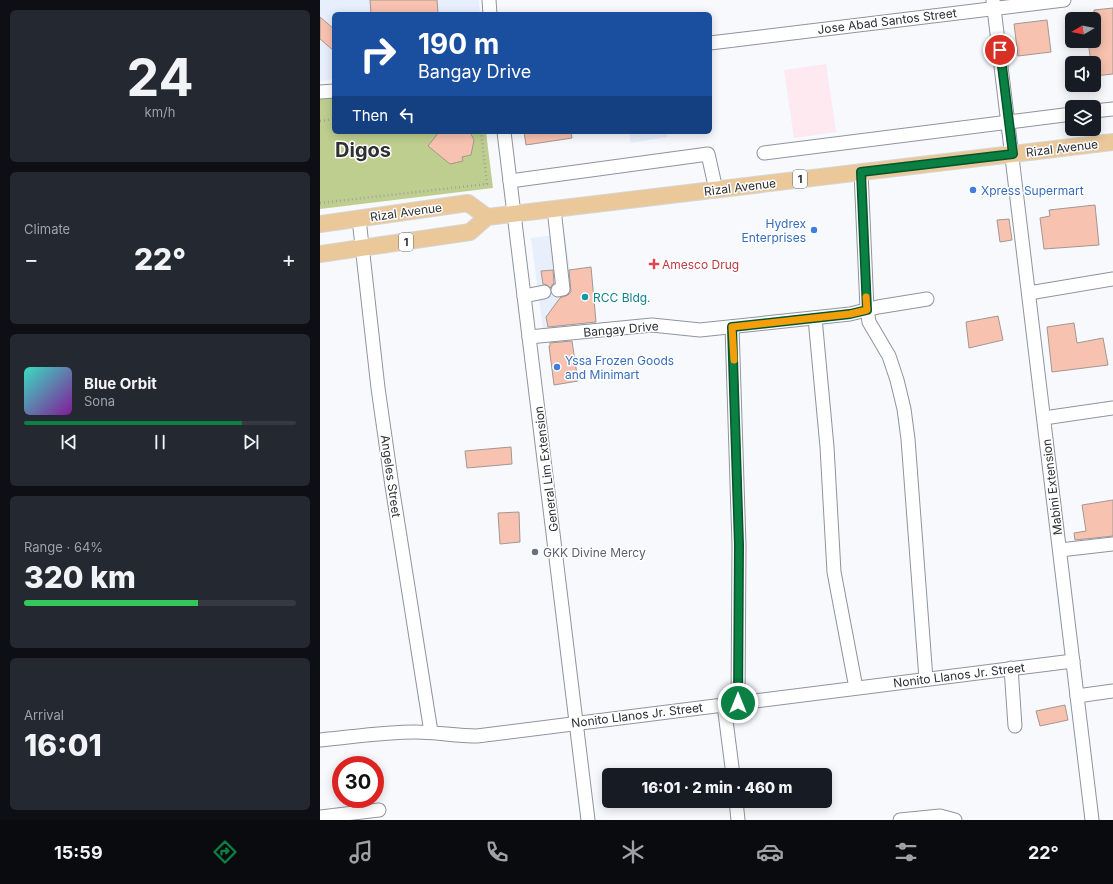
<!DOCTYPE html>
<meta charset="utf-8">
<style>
:root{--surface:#171b24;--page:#242831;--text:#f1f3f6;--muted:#9ea1a6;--line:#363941;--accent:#0b8043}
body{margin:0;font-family:Inter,sans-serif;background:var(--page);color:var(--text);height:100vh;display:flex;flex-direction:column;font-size:15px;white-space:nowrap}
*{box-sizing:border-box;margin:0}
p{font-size:13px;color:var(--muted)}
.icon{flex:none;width:22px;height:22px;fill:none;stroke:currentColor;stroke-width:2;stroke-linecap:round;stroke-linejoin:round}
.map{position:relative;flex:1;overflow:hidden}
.sheet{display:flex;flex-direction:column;gap:10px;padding:10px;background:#0d0f14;width:320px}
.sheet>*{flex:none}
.guide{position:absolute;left:12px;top:12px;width:380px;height:122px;border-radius:6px;box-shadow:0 2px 10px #0003;background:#1a4fa0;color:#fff;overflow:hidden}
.needle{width:26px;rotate:260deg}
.buttons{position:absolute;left:745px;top:12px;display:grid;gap:8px}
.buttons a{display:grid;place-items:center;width:36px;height:36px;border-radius:6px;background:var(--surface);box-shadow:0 2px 10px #0003;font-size:20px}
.speed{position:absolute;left:12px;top:756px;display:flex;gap:8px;font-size:20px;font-weight:700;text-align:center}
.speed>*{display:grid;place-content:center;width:52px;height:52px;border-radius:50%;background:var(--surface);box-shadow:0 2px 10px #0003;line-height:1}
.speed .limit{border:6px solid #d22;background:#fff;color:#111}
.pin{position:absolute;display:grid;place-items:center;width:34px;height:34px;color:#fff;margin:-17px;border:2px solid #fff;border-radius:50%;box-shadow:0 1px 4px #0007}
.me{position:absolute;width:44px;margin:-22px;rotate:0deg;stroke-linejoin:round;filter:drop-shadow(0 0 3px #0008)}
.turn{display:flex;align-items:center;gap:14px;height:84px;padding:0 20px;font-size:18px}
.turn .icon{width:52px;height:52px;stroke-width:2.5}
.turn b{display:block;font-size:28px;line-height:34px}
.then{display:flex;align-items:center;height:38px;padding:0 20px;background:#0003;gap:8px;font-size:15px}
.big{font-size:30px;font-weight:800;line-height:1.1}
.sheet .card{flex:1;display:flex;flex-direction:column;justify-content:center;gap:6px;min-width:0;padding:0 14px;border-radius:6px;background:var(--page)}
.sheet .dial{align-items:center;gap:0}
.dial b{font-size:52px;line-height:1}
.song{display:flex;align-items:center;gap:12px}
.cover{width:48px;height:48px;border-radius:6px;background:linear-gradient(135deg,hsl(170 70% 55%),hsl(290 70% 35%))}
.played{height:4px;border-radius:2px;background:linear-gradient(90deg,var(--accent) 80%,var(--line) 80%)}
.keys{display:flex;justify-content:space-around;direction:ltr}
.heat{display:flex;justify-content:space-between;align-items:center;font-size:22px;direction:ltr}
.charge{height:6px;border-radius:3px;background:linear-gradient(90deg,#34c759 64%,var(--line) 0)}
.trip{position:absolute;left:282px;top:768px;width:230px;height:40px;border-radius:6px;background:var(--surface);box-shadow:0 2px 10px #0003;font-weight:800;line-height:40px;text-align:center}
.tab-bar{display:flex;height:64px;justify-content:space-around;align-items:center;background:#090b0e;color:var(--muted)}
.tab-bar .icon{width:28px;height:28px}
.tab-bar .on{color:var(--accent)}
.tab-bar b{font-size:18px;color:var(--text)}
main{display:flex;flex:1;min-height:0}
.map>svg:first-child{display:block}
</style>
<main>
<section class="sheet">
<div class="card dial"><b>24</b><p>km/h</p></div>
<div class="card"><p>Climate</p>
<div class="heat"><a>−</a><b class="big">22°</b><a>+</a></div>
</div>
<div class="card">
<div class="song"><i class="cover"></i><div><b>Blue Orbit</b><p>Sona</p></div></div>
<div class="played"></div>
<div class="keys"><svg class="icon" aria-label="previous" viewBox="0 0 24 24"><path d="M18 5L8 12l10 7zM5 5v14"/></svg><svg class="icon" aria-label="pause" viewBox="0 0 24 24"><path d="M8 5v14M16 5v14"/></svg><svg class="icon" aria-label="next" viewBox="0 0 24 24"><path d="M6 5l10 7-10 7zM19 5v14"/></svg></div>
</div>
<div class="card"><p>Range · 64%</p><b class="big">320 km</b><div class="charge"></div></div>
<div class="card"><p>Arrival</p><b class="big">16:01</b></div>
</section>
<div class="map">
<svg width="793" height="820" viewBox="0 0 793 820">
<rect width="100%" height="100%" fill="#f7f9fd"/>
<g fill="#e7effc">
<path d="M0 0H159L160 14H14V79L0 81Z"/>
<path d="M309 132H347V137L311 143Z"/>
<path d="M245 234 257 324 223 329 211 238Z"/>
</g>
<path fill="#fde9ef" d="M506 64 516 132 474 138 464 70Z"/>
<path fill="#bece8e" d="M14 97V132H166L173 188 0 209V99Z"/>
<g fill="#f8c2b0" stroke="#a39793">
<path d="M50 0H117L118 14H51Z"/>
<path d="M793 8V74L774 76V63H771L768 41H774V10Z"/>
<path d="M0 17 14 29V51L0 39Z"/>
<path d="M727 20 731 52 698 56 694 24Z"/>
<path d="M119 132H150L154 140 151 155 142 157 143 161 130 164 108 146Z"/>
<path d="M204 132H251L252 138 206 145Z"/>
<path d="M775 205 779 245 724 249 720 218 730 216 729 210Z"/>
<path d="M689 219 692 240 680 242 677 220Z"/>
<path d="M271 267 276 322 228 327 226 317 240 298 248 295 251 292 249 270Z"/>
<path d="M233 270 234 283 230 288 227 285 223 284 221 271Z"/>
<path d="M678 316 683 340 649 348 646 322Z"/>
<path d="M754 323 757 343 783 338 788 365 732 372 727 327Z"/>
<path d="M252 341 258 381 234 385 229 346H230V343Z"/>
<path d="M191 447 192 464 147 468 145 451Z"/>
<path d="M793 500V536L755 540 754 533 766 531 762 505Z"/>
<path d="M199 512 200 542 180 544 178 513Z"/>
<path d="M745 705 748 720 720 726 716 711Z"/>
</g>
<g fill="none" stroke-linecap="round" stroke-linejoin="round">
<g stroke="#8f949d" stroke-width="15">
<g id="minor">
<path d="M169 0 170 14"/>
<path d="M673 0 772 820"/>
<path d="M390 43 744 0"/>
<path d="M0 92 14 91"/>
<path d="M774 111 793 109"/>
<path d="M184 132 268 820"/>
<path d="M444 153 752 114"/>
<path d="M541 172 547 309 549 322 569 356 577 380 584 409 588 439 606 679"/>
<path d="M190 181 388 154 396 190"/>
<path d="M234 209 243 289 238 290"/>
<path d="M39 219 58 388 72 486 111 732"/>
<path d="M709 293 793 279"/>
<path d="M204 296 224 292"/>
<path d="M495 318 507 447 514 572 536 688"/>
<path d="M412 327 419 545 418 703"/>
<path d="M209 337 332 325 380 330 530 314 558 307 607 299"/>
<path d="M724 418 793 408"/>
<path d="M740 550 793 544"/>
<path d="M691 668 695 726"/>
<path d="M757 696 793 691"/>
<path d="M404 705 413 775"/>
<path d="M0 740C32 737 64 732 95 732 116 732 136 736 157 736L753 661"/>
<path d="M416 801 418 820"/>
<path d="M0 817 59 810"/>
<path d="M580 820 620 816 635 820"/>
</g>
</g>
<g stroke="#d5d6d6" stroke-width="18">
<g id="major">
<path d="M0 224 148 203 167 217"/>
<path d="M0 254 150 232 167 217 793 142"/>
</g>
</g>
<g stroke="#a0a2a6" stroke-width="2.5" stroke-dasharray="1 3" stroke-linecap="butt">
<path d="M0 121 14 119"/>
<path d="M0 203 167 184 161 132"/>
</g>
<use href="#minor" stroke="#fff" stroke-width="13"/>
<use href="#major" stroke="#ebc89a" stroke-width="16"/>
</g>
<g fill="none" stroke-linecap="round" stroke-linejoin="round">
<g stroke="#07532c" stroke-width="10">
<path id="route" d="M418 703 419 545 412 327 530 314 547 310 541 172 693 154 680 50"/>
</g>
<use href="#route" stroke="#0b8043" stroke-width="7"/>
<path stroke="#f59e0b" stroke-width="7" d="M414 360 412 327 530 314 547 310 546 297"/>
</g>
<g fill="#3f7fe0" stroke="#fff" stroke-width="1.5">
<circle cx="653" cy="190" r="4"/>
<circle cx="494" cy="230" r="4"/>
<circle cx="237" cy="367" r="4"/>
</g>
<path fill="#e0444e" stroke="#fff" stroke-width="1.5" d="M332 258h4v4h4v4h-4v4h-4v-4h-4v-4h4z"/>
<circle fill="#0f9aa8" stroke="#fff" stroke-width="1.5" cx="265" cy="297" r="4"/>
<circle fill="#6b7280" stroke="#fff" stroke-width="1.5" cx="215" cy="552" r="4"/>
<g text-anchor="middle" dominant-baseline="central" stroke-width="3" stroke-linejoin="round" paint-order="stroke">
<g fill="#fff" stroke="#6d6e71" stroke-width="1">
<rect x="473" y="170" width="14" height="18" rx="3"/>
<rect x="79" y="233" width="14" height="18" rx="3"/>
</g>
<g font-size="11" font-weight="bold" fill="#2e3034">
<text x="480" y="179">1</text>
<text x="86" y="242">1</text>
</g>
<g font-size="12" fill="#2e3034" stroke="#fff">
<text transform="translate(567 21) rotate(-7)">Jose Abad Santos Street</text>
<text transform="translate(742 148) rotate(-7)">Rizal Avenue</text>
<text transform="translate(420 187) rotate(-7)">Rizal Avenue</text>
<text transform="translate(86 212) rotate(-8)">Rizal Avenue</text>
<text transform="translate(301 329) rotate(-5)">Bangay Drive</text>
<text transform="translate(226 469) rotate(-97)">General Lim Extension</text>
<text transform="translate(71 476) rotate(82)">Angeles Street</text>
<text transform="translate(732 487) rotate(-97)">Mabini Extension</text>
<text transform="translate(639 675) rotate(-7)">Nonito Llanos Jr. Street</text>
<text transform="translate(317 715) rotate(-7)">Nonito Llanos Jr. Street</text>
</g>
<g font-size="12" fill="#366cbe" stroke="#fff" text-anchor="start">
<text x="661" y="190">Xpress Supermart</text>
<text x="486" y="223" text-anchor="end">Hydrex<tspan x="486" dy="14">Enterprises</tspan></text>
<text x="245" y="360">Yssa Frozen Goods<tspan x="245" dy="14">and Minimart</tspan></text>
</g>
<g font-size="12" fill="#be3a42" stroke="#fff" text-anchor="start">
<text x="342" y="264">Amesco Drug</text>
</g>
<g font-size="12" fill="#0d838f" stroke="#fff" text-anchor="start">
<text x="273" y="297">RCC Bldg.</text>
</g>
<g font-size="12" fill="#5b616d" stroke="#fff" text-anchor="start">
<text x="223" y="552">GKK Divine Mercy</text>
</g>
<g font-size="20" font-weight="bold" fill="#2e3034" stroke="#fff">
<text x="43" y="150">Digos</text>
</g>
</g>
</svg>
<div class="buttons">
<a><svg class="needle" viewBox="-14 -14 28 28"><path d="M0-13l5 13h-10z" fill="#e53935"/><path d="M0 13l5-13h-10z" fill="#9ea1a6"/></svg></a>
<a><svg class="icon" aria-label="sound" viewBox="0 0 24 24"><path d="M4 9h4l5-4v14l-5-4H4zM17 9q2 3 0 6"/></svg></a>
<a><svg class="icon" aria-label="layers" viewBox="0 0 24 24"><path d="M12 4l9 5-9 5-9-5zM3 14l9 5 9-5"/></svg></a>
</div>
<div class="speed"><div class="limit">30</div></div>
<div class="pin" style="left:680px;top:50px;background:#d93025"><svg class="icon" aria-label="arrive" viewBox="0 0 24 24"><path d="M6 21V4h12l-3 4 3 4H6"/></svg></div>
<svg class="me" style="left:418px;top:703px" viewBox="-20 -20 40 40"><circle r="17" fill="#0b8043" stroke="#fff" stroke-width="3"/><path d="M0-11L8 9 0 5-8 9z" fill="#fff"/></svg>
<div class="trip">16:01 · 2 min · 460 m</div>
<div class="guide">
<div class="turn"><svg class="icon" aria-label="right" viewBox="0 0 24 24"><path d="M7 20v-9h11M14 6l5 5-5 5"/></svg><div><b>190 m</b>Bangay Drive</div></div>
<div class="then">Then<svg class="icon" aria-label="left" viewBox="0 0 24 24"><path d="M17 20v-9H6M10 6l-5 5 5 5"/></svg></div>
</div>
</div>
</main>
<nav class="tab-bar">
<b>15:59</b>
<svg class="icon on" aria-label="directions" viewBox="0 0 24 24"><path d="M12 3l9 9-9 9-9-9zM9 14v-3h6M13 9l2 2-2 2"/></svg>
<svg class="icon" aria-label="music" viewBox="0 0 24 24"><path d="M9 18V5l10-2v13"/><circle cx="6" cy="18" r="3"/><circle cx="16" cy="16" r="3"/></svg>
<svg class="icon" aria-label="phone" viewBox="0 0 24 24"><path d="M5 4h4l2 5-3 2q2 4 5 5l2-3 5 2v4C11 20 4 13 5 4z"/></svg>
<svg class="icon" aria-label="climate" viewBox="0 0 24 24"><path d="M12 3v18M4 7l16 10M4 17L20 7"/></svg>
<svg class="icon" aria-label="car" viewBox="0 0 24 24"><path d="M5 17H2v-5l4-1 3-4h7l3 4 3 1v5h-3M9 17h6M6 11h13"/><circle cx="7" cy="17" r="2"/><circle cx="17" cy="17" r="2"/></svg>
<svg class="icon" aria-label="filters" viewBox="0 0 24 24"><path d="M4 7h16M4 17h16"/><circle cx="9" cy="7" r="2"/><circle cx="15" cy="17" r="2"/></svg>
<b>22°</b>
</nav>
